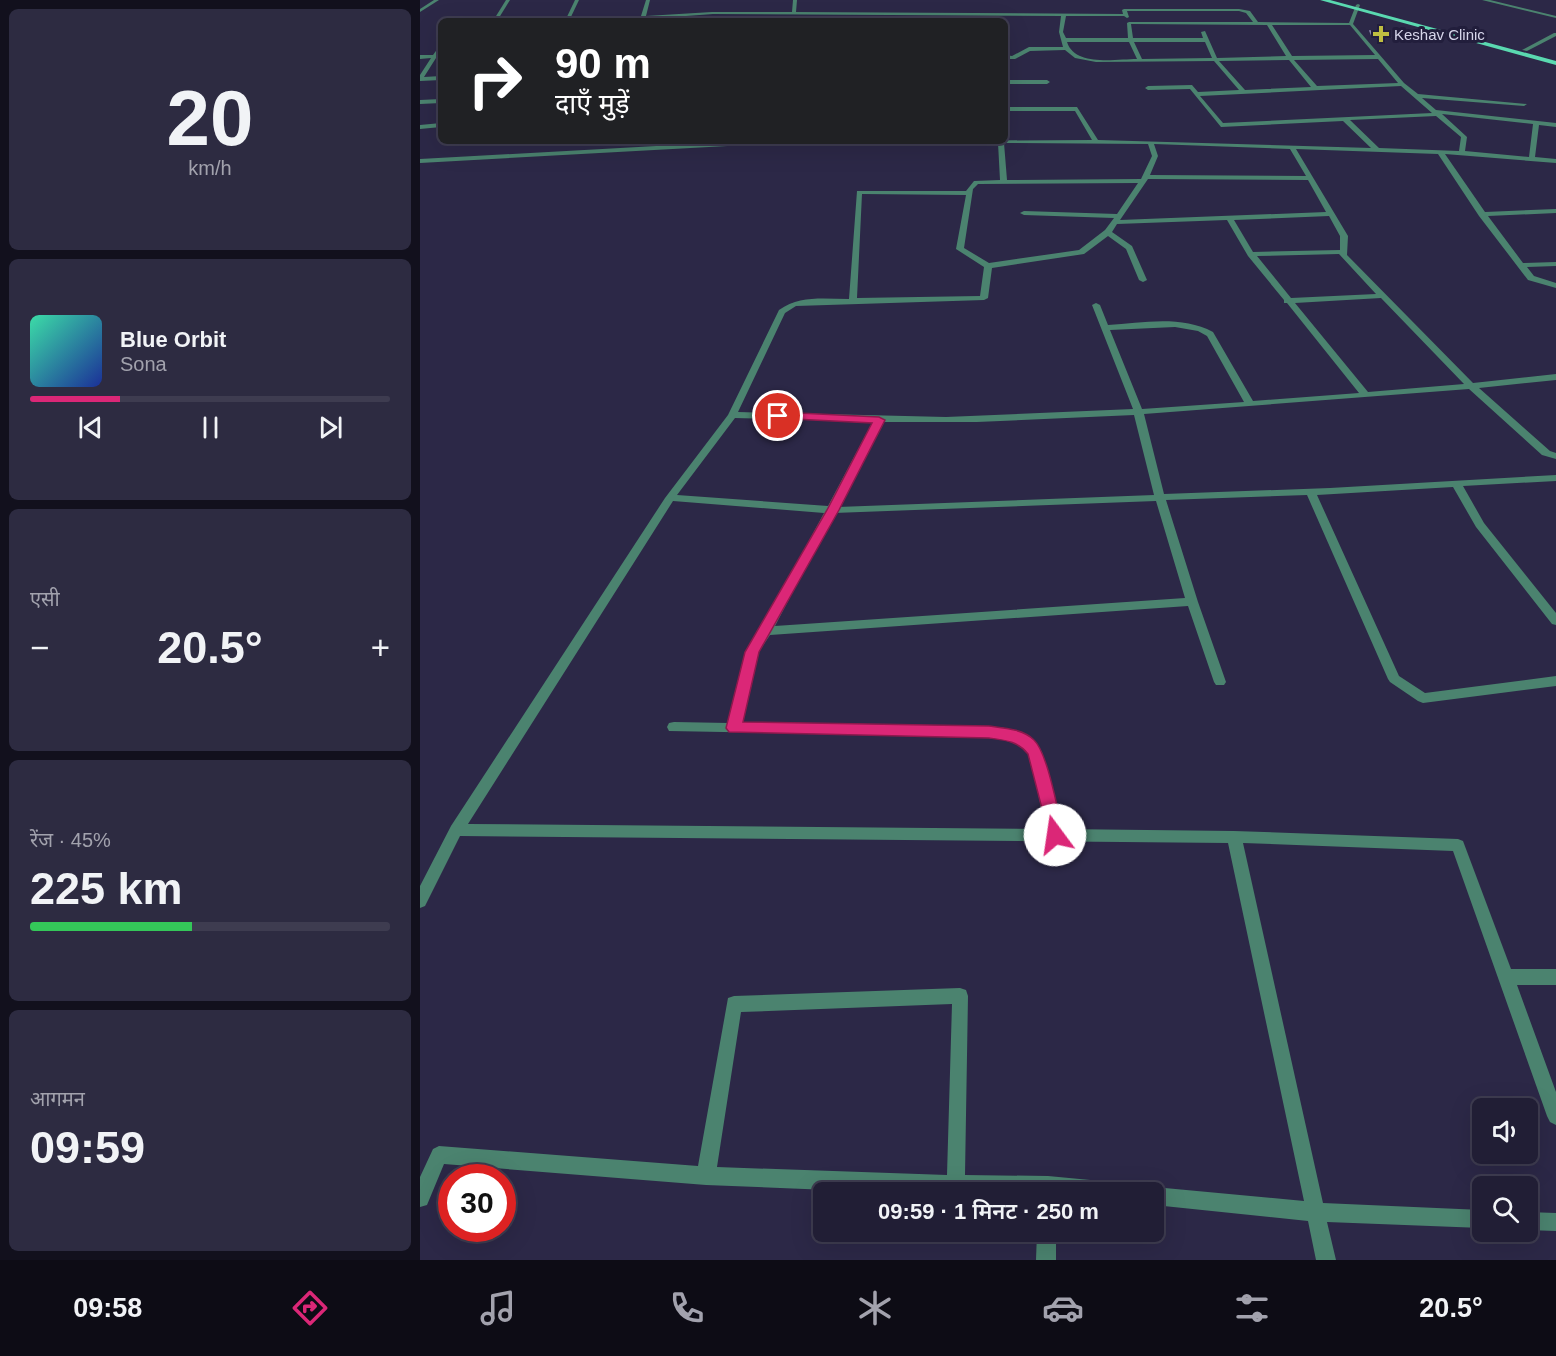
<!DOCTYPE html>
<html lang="hi">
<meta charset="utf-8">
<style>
:root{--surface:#211e35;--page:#2d2b41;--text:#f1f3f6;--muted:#a2a2ad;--line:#3e3c50;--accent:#db2777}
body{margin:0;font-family:Helvetica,"Noto Sans Devanagari",sans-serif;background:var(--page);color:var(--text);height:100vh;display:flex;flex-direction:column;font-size:22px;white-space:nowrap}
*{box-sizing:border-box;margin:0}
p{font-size:20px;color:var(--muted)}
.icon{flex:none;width:33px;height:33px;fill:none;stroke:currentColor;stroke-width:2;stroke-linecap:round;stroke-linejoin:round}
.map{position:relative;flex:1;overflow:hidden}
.drawer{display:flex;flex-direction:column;gap:9px;padding:9px;background:#12101d;width:420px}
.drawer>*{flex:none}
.banner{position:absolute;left:18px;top:18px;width:570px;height:126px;border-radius:9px;box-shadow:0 6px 24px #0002,0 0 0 2px var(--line);background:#202124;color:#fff;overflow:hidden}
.buttons{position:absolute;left:1052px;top:1098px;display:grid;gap:12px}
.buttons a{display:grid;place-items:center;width:66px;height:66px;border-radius:9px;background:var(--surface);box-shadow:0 6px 24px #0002,0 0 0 2px var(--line);font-size:30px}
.speed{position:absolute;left:18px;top:1164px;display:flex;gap:12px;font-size:30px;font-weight:700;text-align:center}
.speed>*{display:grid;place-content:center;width:78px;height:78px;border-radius:50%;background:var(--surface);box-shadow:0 6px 24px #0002,0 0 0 2px var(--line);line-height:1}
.speed .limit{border:9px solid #d22;background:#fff;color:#111}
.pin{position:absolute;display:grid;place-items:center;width:51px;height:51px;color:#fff;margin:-26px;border:3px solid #fff;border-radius:50%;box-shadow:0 2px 6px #0007}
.me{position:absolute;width:66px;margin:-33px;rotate:346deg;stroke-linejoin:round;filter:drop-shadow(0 0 4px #0008)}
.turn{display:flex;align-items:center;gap:21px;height:126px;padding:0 18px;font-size:27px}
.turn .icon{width:78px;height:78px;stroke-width:2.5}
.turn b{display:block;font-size:42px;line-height:51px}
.big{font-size:45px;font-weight:600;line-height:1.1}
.drawer .tile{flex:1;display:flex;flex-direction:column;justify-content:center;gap:9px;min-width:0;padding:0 21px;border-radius:9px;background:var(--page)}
.drawer .dial{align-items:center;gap:0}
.dial b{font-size:78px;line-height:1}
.song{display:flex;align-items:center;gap:18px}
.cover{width:72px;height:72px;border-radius:9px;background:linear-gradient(135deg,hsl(160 70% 55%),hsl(230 70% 35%))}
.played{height:6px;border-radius:3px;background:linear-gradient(90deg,var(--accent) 25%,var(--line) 25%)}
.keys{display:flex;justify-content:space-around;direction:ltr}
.heat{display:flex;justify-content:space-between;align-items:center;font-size:33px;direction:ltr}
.charge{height:9px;border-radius:4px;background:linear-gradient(90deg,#34c759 45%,var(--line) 0)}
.trip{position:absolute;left:393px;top:1182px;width:351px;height:60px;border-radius:9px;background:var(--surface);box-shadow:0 6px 24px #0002,0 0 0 2px var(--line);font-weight:600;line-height:60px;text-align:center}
.tab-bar{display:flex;height:96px;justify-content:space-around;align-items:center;background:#0d0c15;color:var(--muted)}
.tab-bar .icon{width:42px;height:42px}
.tab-bar .active{color:var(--accent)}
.tab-bar b{font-size:27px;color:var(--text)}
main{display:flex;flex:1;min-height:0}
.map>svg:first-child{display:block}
</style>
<main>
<section class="drawer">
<div class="tile dial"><b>20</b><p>km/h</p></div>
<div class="tile">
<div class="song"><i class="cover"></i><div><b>Blue Orbit</b><p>Sona</p></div></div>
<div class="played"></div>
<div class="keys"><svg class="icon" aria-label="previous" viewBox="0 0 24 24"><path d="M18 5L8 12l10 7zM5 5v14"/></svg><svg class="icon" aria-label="pause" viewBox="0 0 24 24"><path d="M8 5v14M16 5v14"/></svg><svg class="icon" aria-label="next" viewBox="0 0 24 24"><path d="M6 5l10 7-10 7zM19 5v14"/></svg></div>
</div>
<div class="tile"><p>एसी</p>
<div class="heat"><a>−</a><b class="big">20.5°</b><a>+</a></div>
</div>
<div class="tile"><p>रेंज · 45%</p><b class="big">225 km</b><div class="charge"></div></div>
<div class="tile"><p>आगमन</p><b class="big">09:59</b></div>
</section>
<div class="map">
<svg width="1136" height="1260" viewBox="0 0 1136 1260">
<rect width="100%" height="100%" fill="#2c2847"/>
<path fill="#5a577a" stroke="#8885ab" stroke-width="1.5" d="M950 31 967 32 970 37 952 36Z"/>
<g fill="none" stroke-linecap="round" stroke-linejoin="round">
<g fill="#4b836f" fill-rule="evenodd">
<path d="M14 0H19L0 12V9Z"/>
<path d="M86 0H90L77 21H73Z"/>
<path d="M155 0H159L149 21H145Z"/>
<path d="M226 0H230L226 16 292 12H372L373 0H377L376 12 703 14 702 10 704 9H819L830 11 838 22 929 23 936 5 938 4 940 5 933 24 984 83 998 94 1107 104 1104 106 1002 98 1016 110 1136 123V127L1119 125 1115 157 1136 159V163L1025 154 1065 212 1136 209V213L1068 216 1103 263 1136 262V266L1107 267 1114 276 1136 283V288L1108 280 1059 216 1018 154 876 149 928 236 927 255 1053 383 1136 374V380L1059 388 1130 451 1136 453V459L1122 455 1049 389 724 414 744 494 910 488 1136 475V481L1043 486 1064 523 1136 613V625L1132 624 1056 527 1033 487 897 495 979 676 1005 693 1136 676V686L1003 703 998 701 970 682 968 679 887 495 746 500 778 602 806 682 804 685H796L794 682 768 606 350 635 338 653 322 723 569 727C589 730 611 733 622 752L641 829 814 831 1038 839 1043 841 1091 969H1136V985H1097L1136 1092V1125L1130 1122 1127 1116 1033 851 823 843 903 1203 1062 1210V1228L907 1222 916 1260H896L888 1221 734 1205V1192H726L727 1189 734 1187 884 1201 808 843 40 836 5 906 0 908V886L31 826 245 498 308 415 359 310C380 295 404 299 429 299L437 191H546L554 181 580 180 578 143H475L472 141 672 140 655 111H585V107H657L678 140 951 148 923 121 801 127 770 89 728 90 725 88 728 86 772 85 778 92 819 90 794 61 676 62 655 58 645 50 610 51 595 59H585V55L592 56 609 47H643L639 32 641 16 293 14 225 19 224 21H220V19L153 21 221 16ZM707 11H819L826 13 833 22H709L707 23 708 38H646L643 32 646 16H704L707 18 709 17ZM711 24 847 25 866 56 797 58 785 31 781 32 783 38H713ZM852 25H930L955 55 872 56ZM647 42H709L717 59C696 59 655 67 647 42ZM714 42H785L792 58 722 59ZM958 59 978 83 897 86 874 60ZM869 60 891 87 825 90 799 61ZM981 86 1012 113 803 123 780 96ZM1022 114 1113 124 1109 157 1045 151 1047 137ZM1016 116 1041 137 1039 151 959 148 930 120ZM584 143 728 144 732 156 721 179 587 180ZM734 144 870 149 886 176 730 175 738 156ZM728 179 888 180 906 212 700 220ZM718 183 697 214 604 211 600 213 604 215 694 218 685 230 659 250 569 263 544 248 553 189 558 184ZM442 194 546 195 536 249 564 267 560 296 437 298ZM909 216 920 236V250L833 252 814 220ZM807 220 828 256 864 300V303H867L939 393 833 401 793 332C761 315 722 323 688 325L680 305 676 303 672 305 713 409 526 417 318 412 365 313 376 306 564 300 568 298 572 268 664 254 688 236 706 249 719 280 723 282 727 280 712 246 692 232 697 224ZM919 254 956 294 871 298 837 256ZM961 298 1044 384 948 392 875 303ZM755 327 778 331 787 336 824 402 722 409 690 330ZM714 415 734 495 418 507 463 422H557ZM315 418 453 421 408 506 257 495ZM253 501 404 513 341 629 326 653 309 723 254 722 249 723 247 727 249 731 569 737C585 740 598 742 609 754L626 829 48 824ZM736 501 765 598 355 626 414 513Z"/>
<path d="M1062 0H1070L1136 16V18Z"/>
<path d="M1134 33H1136V36L1107 51 1102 50Z"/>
<path d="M21 44V50L18 55H21V57L16 58 4 77 21 76V80L0 81V75L11 58 0 59V55H13Z"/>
<path d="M585 80H627L630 82 627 84H585Z"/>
<path d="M21 99V103L0 104V100Z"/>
<path d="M21 123V127L0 129V125Z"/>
<path d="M326 141H363L360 143 0 163V159Z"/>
<path d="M540 988 546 990 548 996 545 1175 628 1176 702 1183 709 1185 711 1192H458L286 1185 24 1164 7 1205 0 1207V1177L13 1149 19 1146 278 1166 308 998 314 996ZM532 1004 527 1175 297 1167 321 1012Z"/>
<path d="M1107 1212 1136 1213V1231L1107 1230Z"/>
<path d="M617 1232H636V1260H616Z"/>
</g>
<path fill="#5ad9b0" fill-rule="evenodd" d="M900 0H910L1136 61V65Z"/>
</g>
<path fill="#db2777" stroke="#8e194d" stroke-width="1.5" d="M358 412 459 417 465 420 419 510 339 652 323 722 569 726C584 728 603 729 614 740 628 753 638 814 644 835L641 840 635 842 630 840 608 754C598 741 584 740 569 738L309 732 306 728 325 652 407 510 452 423 354 418V413Z"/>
<path fill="#bfbe41" stroke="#221e3c" stroke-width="2" d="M958 25h6v6h6v6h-6v6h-6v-6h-6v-6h6z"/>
<g text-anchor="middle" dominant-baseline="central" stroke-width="6" stroke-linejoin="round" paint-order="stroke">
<g font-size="15" fill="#d7d6eb" stroke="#221e3c" text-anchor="start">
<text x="974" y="34">Keshav Clinic</text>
</g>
</g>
</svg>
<div class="buttons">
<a><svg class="icon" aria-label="sound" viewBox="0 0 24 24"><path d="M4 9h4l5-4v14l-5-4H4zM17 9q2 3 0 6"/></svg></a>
<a><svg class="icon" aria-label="search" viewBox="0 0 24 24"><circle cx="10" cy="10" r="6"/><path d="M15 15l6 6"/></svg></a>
</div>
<div class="speed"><div class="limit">30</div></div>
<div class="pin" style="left:358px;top:416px;background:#d93025"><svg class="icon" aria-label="arrive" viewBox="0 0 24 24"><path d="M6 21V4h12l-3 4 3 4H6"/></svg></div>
<svg class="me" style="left:635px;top:835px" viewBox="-20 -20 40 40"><circle r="19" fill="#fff"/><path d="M0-13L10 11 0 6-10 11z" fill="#db2777"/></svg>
<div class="trip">09:59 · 1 मिनट · 250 m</div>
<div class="banner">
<div class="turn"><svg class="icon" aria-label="right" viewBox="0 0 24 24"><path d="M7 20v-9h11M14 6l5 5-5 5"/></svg><div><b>90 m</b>दाएँ मुड़ें</div></div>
</div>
</div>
</main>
<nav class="tab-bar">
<b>09:58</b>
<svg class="icon active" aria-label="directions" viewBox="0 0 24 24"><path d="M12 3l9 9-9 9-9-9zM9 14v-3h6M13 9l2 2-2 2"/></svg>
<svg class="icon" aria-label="music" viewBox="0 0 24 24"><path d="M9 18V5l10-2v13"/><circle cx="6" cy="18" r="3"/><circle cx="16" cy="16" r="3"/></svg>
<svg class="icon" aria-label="phone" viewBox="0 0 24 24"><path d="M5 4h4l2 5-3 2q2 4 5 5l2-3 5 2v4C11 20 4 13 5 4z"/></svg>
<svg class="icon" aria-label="climate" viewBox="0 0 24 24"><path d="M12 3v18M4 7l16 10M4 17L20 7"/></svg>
<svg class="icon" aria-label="car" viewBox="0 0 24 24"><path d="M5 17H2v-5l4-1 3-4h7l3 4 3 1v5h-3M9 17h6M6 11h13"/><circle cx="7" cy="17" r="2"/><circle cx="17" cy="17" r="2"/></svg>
<svg class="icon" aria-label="filters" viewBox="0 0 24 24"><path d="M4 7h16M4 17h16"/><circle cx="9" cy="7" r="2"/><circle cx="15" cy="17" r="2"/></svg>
<b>20.5°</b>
</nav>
